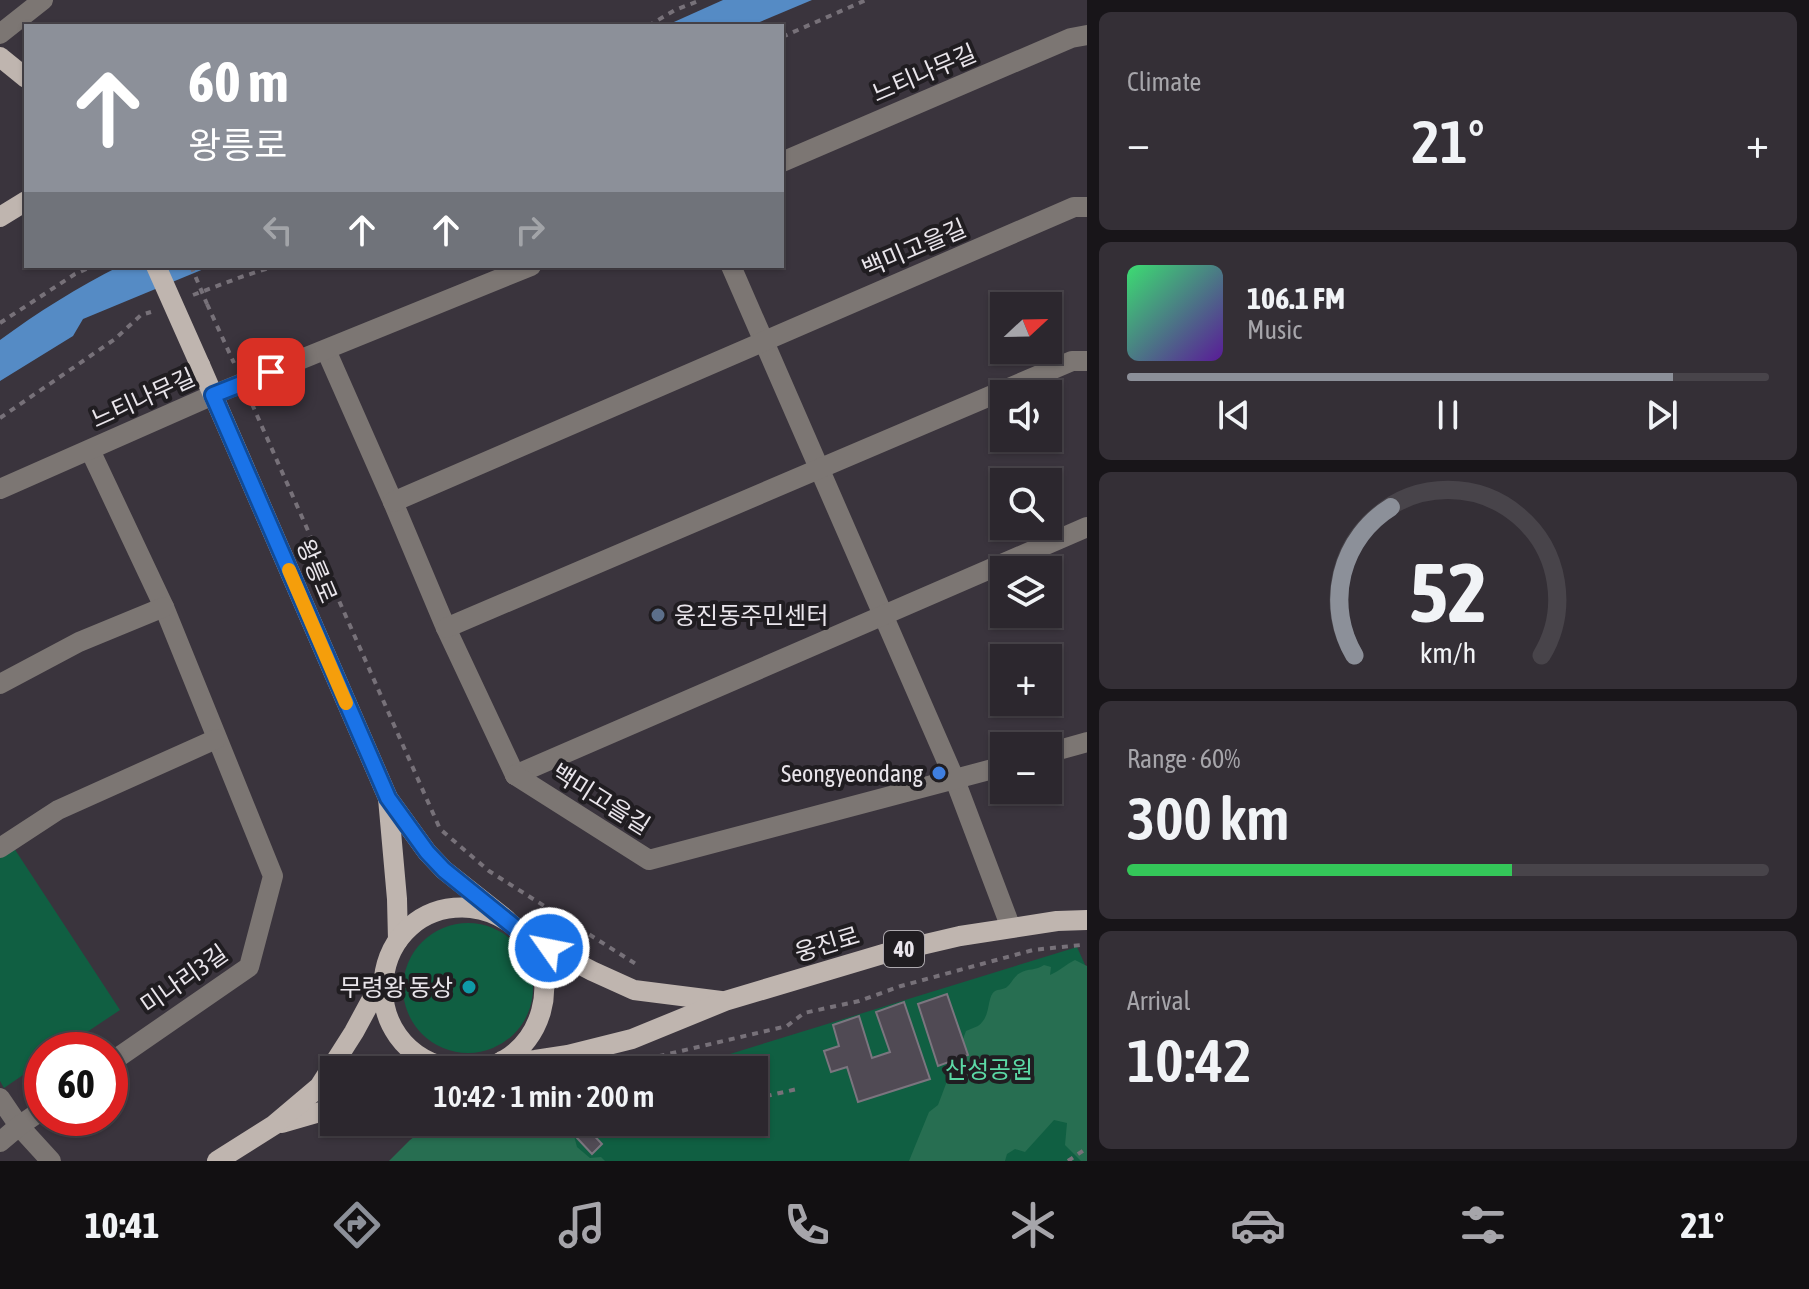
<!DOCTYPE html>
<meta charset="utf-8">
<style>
:root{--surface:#2c272e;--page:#342f36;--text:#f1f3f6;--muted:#a6a5aa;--line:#48444a;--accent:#8c9099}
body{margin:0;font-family:"Asap Condensed","Noto Sans KR",sans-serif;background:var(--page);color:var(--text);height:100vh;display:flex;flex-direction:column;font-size:30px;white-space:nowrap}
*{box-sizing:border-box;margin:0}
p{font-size:26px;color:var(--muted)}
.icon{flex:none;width:44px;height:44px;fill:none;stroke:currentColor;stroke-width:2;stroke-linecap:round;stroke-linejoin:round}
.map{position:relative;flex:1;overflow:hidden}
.panel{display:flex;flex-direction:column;gap:12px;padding:12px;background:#181519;width:722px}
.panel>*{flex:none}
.guide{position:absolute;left:24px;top:24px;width:760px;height:244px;border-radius:0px;box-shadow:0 2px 6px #0004,0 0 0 2px var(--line);background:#8c9099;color:#fff;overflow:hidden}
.needle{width:52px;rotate:68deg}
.fabs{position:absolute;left:990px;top:292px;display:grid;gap:16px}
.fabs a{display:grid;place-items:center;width:72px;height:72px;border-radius:0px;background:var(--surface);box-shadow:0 2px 6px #0004,0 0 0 2px var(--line);font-size:40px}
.speed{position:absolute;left:24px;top:1032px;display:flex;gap:16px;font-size:40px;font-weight:700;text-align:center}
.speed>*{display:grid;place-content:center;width:104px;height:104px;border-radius:50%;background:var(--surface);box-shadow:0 2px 6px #0004,0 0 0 2px var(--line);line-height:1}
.speed .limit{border:12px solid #d22;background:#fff;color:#111}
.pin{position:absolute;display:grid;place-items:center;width:68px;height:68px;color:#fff;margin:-34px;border-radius:16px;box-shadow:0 4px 12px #0006}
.me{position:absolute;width:88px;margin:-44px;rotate:303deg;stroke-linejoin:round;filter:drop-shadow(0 0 6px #0008)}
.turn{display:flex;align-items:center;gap:28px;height:168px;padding:0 32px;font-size:36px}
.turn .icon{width:104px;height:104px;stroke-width:2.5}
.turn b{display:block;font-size:56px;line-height:68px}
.lanes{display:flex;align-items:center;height:76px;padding:0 32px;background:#0003;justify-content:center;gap:40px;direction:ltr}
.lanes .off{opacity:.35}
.big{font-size:60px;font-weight:600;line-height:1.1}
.panel .card{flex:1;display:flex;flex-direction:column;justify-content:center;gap:12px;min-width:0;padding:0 28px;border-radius:12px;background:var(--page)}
.panel .dial{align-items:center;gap:0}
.dial svg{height:208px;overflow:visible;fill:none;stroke:var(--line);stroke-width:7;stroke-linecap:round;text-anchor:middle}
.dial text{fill:var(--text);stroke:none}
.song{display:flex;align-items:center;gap:24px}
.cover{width:96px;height:96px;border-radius:12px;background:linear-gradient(135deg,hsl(140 70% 55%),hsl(270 70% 35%))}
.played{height:8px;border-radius:4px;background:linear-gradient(90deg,var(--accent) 85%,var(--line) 85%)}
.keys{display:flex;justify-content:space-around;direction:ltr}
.heat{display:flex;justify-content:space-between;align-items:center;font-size:44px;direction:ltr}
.charge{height:12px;border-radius:6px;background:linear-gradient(90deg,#34c759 60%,var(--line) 0)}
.trip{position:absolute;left:320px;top:1056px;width:448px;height:80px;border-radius:0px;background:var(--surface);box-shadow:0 2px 6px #0004,0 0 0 2px var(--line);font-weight:600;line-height:80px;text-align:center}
.menu{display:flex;height:128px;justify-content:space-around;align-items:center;background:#121012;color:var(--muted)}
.menu .icon{width:56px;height:56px}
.menu .on{color:var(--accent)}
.menu b{font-size:36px;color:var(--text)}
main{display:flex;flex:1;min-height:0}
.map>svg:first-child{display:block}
</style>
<main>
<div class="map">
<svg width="1087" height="1161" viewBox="0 0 1087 1161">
<rect width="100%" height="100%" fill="#3a343d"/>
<g fill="#105f42">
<path d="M10 842 120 1010 60 1050H42V1062L4 1088 0 1081V848Z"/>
<circle cx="468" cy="988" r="65"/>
<path d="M1077 947 1087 969V1161H430L517 1122H754V1070H678Z"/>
</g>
<g fill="#276e51">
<path d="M1075 960 1087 966V1161H1081L1065 1145 1067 1123 1054 1120 1025 1152 1015 1149 1007 1154 1005 1161H909L929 1112 938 1105 966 1031C970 1029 974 1028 978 1026 992 1016 986 997 995 991 998 989 1003 990 1007 987 1012 983 1014 976 1020 973 1028 968 1036 971 1044 965L1051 967 1050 975C1060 971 1066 964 1075 960Z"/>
<path d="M433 1122C448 1122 454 1131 469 1122H557L573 1132 577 1147 590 1158 601 1157 605 1161H389L410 1140Z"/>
</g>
<g fill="#558bc5">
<path d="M723 0H812L750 26H665Z"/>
<path d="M120 266H211L83 319 73 336 0 381V340C38 312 78 287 120 266Z"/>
</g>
<g fill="#504a54" stroke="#7b757f" stroke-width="2">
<path d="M947 994 968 1055 938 1066 918 1004Z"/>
<path d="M904 1002 930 1079 858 1102 847 1067 831 1072 824 1051 839 1046 833 1025 859 1016 872 1058 890 1052 876 1012Z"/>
<path d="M643 1122H671L646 1130Z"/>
<path d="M587 1128 602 1144 592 1154 577 1138Z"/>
</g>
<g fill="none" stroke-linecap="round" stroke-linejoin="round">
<g stroke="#777179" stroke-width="4" stroke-dasharray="6 6" stroke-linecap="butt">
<path d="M648 26 675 10 701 0"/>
<path d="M782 37 866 0"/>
<path d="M193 295 241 277 275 266"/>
<path d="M207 304 234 363"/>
<path d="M0 323 75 274 93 266"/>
<path d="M252 404 440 829 489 871 639 966"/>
<path d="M0 418 115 339 141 315 151 312"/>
<path d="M647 1059 787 1026 804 1013 859 1001 901 986 1033 950 1081 945"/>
<path d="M754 1099 797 1089"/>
<path d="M1068 1161 1087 1148"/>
</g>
<g stroke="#7c7673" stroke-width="20">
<path d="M0 34 43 0"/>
<path d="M782 162 1071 38 1087 35"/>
<path d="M731 266 955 780 1011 928"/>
<path d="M326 350 393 502 446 628 515 775"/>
<path d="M90 450 164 607 273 876 249 967 110 1063"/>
<path d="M0 489 213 395 531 266"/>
<path d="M393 502 1074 207H1087"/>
<path d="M446 628 1072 361H1087"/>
<path d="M0 684 79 642 164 607"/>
<path d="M1048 753 1087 742"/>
<path d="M515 775 1087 527"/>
<path d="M515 775 649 860 1004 766"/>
<path d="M0 848 58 810 216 739"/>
<path d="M0 1098 19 1126 51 1161"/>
<path d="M0 1142 19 1126 42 1110"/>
</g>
<g stroke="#bfb5af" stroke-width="20">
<path d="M0 57 26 78"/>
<path d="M0 217 26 201"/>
<path d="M200 365 388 798 427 852 444 870 507 920"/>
<path d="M388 798 397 899 398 940"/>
<path d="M527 937 592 971 634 990 721 1001"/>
<path d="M502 1061 535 1060 568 1055 632 1039 725 1001 883 954 960 936 1057 921 1087 920"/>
<path d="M457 1070C346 1052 368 899 471 908 498 911 521 927 534 950 556 988 541 1039 503 1061 492 1067 479 1069 468 1070"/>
<path d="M282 1123 334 1108"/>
<path d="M217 1161 274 1125 319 1087 354 1032 381 982"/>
</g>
<path stroke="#777179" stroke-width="4" stroke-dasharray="6 6" stroke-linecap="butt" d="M191 266 207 304"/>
<path stroke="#bfb5af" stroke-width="20" d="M156 266 200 365"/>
</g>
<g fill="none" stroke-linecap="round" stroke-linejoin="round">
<g stroke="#114b97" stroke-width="20">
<path id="route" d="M271 372 213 395 388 798 427 852 444 870 527 937 549 948"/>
</g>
<use href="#route" stroke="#1a73e8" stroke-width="14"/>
<path stroke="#f59e0b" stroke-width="14" d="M289 570 346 703"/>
</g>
<circle fill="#5c6f8a" stroke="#201d21" stroke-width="3" cx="658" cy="615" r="8"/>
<circle fill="#3f7fe0" stroke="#201d21" stroke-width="3" cx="939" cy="773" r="8"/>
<circle fill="#0f9aa8" stroke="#201d21" stroke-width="3" cx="469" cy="987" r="8"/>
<g text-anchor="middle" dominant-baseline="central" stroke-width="8" stroke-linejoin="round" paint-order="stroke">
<rect fill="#201d21" stroke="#ada9ae" stroke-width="2" x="884" y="931" width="40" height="36" rx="6"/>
<g font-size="22" font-weight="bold" fill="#e9e5eb">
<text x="904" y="949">40</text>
</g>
<g font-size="24" fill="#e9e5eb" stroke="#201d21">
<text transform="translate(924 73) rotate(-23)">느티나무길</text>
<text transform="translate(914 248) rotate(-23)">백미고을길</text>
<text transform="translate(143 398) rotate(-24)">느티나무길</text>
<text transform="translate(317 571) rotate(67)">왕릉로</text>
<text transform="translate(601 799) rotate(32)">백미고을길</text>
<text transform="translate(827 944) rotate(-17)">웅진로</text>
<text transform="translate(184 979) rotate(-35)">미나리3길</text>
</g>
<g font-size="24" fill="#e9e5eb" stroke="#201d21" text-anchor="end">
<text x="674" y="615" text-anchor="start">웅진동주민센터</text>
<text x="923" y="773">Seongyeondang</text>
<text x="453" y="987">무령왕 동상</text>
</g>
<g font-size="24" fill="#5cdaa6" stroke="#201d21">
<text x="989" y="1069">산성공원</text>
</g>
</g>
</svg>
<div class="fabs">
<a><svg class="needle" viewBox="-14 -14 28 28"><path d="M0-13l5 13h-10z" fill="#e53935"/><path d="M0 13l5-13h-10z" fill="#a6a5aa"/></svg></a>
<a><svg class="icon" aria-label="sound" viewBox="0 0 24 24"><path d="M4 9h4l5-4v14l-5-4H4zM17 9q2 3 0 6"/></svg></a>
<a><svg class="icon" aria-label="search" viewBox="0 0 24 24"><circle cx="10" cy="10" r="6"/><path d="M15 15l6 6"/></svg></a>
<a><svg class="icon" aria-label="layers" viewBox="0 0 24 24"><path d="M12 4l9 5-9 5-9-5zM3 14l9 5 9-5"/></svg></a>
<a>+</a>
<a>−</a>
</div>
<div class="speed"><div class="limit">60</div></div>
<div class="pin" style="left:271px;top:372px;background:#d93025"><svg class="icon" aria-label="arrive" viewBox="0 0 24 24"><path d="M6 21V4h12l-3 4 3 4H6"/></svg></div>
<svg class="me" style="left:549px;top:948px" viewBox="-20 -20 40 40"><circle r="17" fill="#1a73e8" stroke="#fff" stroke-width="3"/><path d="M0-11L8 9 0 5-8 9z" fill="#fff"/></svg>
<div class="trip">10:42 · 1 min · 200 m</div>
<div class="guide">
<div class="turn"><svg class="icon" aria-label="ahead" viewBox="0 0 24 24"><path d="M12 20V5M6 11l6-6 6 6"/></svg><div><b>60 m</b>왕릉로</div></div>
<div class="lanes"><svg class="icon off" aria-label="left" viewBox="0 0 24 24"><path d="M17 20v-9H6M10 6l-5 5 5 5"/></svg><svg class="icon" aria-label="ahead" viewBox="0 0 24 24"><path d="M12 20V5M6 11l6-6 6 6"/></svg><svg class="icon" aria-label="ahead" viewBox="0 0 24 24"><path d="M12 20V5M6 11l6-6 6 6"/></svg><svg class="icon off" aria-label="right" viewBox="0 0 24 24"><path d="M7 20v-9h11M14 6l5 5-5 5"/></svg></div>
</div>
</div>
<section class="panel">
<div class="card"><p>Climate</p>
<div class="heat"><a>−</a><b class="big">21°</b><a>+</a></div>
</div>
<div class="card">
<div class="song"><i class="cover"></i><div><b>106.1 FM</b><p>Music</p></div></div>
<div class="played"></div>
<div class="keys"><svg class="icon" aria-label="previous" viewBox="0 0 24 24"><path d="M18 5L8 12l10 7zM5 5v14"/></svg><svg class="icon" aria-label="pause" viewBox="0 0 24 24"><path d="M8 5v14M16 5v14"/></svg><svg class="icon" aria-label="next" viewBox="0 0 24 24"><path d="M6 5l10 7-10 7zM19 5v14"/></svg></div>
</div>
<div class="card dial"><svg viewBox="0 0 100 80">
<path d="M14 69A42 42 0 1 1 86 69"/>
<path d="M14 69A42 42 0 0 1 28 12" stroke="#8c9099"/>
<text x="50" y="56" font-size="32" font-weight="700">52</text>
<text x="50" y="72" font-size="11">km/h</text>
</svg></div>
<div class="card"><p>Range · 60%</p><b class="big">300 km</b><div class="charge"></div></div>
<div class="card"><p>Arrival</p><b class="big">10:42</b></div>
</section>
</main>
<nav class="menu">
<b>10:41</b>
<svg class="icon on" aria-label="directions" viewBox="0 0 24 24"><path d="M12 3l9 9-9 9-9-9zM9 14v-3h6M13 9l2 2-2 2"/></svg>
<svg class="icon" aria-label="music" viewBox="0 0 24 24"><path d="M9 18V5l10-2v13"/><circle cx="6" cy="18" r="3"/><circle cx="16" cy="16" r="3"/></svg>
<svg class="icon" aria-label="phone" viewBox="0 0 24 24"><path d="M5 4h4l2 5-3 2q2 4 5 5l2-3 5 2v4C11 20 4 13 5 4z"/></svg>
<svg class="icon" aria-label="climate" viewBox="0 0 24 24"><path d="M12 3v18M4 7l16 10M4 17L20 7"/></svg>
<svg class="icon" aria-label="car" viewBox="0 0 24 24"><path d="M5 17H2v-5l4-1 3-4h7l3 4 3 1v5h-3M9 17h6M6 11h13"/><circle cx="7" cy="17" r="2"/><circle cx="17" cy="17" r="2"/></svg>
<svg class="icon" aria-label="filters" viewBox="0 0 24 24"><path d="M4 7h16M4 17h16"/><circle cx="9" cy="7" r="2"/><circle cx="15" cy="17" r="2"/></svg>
<b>21°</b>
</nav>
